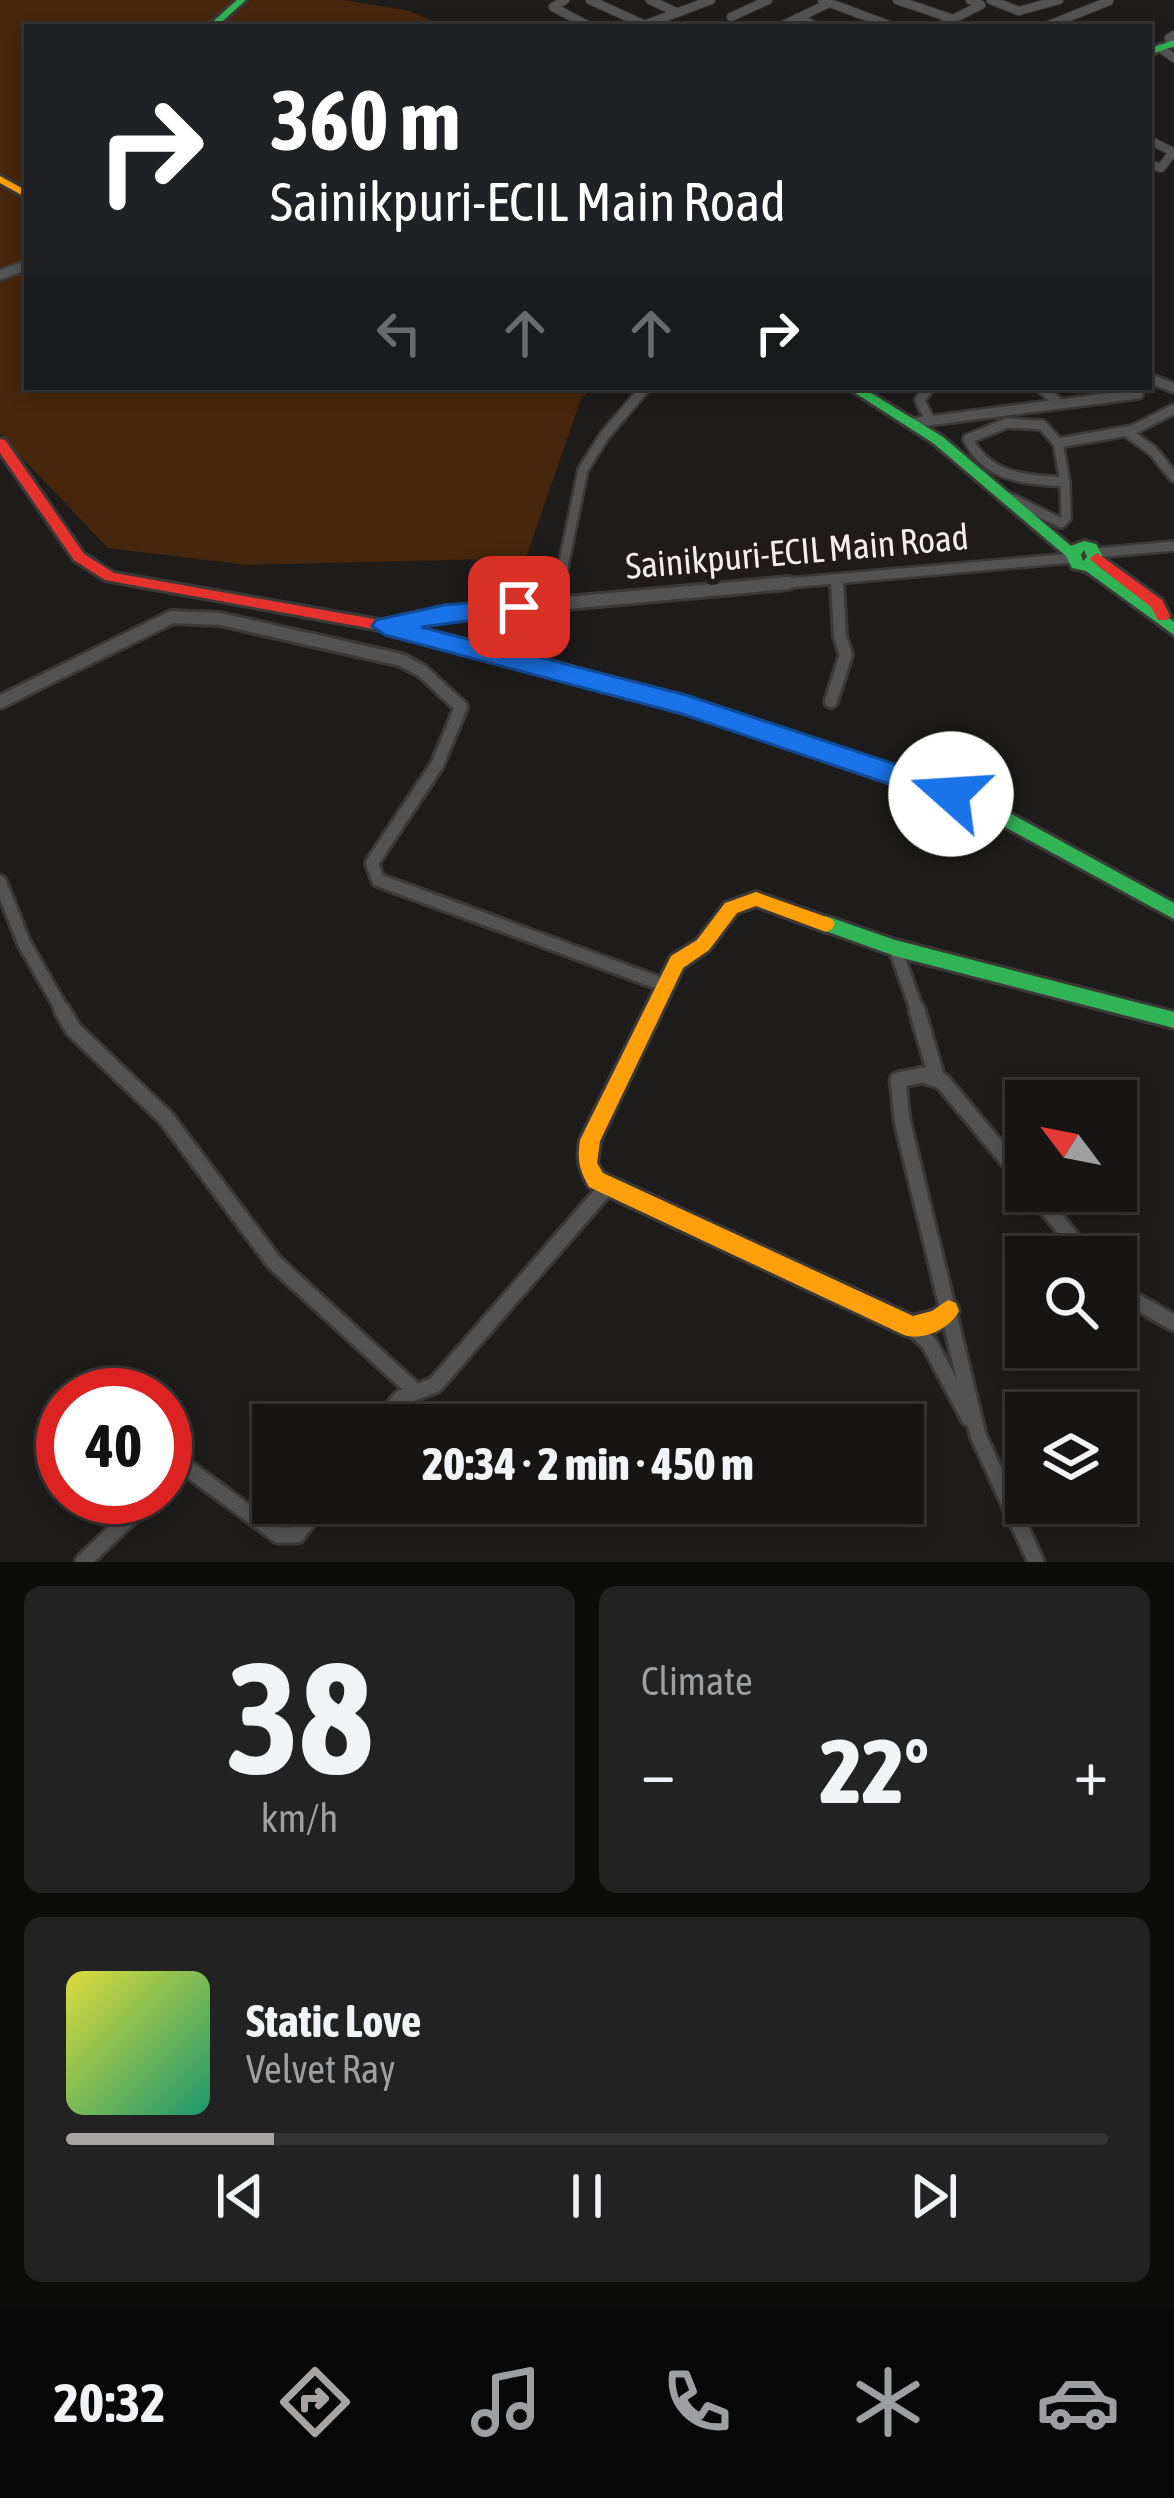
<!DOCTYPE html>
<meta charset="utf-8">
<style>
:root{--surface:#161514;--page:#232222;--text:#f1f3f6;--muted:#9e9fa0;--line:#353434;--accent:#a8a4a2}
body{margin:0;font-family:"Asap Condensed",sans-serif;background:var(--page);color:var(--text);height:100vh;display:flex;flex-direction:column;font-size:45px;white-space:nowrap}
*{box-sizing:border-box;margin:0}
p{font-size:39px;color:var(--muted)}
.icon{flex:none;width:66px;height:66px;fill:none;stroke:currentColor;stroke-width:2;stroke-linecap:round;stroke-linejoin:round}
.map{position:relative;height:1562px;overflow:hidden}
.drawer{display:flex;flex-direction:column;gap:24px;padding:24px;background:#0c0c0b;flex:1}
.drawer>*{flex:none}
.guide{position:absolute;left:24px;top:24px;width:1128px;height:366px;border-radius:0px;box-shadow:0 6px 18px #0003,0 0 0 3px var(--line);background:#202124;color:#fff;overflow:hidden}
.needle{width:78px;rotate:302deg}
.fabs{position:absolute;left:1005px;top:1080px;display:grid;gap:24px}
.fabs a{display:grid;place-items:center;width:132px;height:132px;border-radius:0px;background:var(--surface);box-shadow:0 6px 18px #0003,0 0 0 3px var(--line);font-size:60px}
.speed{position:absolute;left:36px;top:1368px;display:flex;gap:24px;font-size:60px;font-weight:700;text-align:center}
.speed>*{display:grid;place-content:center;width:156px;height:156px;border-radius:50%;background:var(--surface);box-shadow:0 6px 18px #0003,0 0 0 3px var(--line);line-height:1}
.speed .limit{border:18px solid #d22;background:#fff;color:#111}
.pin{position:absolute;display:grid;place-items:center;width:102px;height:102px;color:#fff;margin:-51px;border-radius:24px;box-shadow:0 6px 18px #0006}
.me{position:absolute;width:132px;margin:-66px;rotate:289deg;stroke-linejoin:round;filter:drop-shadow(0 0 9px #0008)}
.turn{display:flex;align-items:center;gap:42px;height:252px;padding:0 48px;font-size:54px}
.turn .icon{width:156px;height:156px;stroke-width:2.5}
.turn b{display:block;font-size:84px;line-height:102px}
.lanes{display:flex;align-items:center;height:114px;padding:0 48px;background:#0003;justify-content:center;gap:60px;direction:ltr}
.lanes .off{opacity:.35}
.big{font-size:90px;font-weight:800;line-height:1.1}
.drawer .widget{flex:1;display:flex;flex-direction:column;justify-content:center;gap:18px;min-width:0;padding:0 42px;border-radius:18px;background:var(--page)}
.drawer .dial{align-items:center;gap:0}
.dial b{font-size:156px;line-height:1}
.song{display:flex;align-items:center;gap:36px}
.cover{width:144px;height:144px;border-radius:18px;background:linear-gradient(135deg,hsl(60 70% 55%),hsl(160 70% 35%))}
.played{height:12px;border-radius:6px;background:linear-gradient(90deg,var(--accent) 20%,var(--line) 20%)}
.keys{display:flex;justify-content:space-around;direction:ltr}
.heat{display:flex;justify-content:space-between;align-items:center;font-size:66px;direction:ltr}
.drawer .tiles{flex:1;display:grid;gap:24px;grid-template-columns:1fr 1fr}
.widget:last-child{grid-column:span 2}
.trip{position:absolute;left:252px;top:1404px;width:672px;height:120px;border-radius:0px;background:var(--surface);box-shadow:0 6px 18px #0003,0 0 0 3px var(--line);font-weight:800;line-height:120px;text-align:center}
.tabs{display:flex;height:192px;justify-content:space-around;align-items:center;background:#090808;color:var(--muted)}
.tabs .icon{width:84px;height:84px}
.tabs .active{color:var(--accent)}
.tabs b{font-size:54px;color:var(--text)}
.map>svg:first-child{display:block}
</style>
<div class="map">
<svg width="1174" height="1562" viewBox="0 0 1174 1562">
<rect width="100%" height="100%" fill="#1e1c1a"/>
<path fill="#46260c" d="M0 0H343L406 10 448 27H27V387H593L581 399 526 558 247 565 108 548 6 441 0 433Z"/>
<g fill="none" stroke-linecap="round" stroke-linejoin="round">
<g stroke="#3b3938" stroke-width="10">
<g id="street-far3">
<path d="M565 0 553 7 591 27"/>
<path d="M590 0 645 25"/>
<path d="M650 0 676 12"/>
<path d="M822 0 894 27"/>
<path d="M897 0 953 19"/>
<path d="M991 0 1019 11 1059 0"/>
<path d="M731 17 768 0"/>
<path d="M797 18 819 27"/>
<path d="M639 27 711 0"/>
<path d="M779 27 829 3"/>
<path d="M937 27 981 5 970 0"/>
<path d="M1044 27 1109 1"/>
<path d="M1171 44 1169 38 1174 35"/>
<path d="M1160 48 1174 58"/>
<path d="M1149 140 1173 152 1161 168 1149 164"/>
</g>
</g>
<g stroke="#3b3938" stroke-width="14">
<g id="street-far2">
<path d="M0 275 27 265"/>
<path d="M1149 378 1174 388"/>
<path d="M930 387 920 400 930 421"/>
<path d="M1040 387 1060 404"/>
<path d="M912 423 1138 394"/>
<path d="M1007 423 1042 425 1058 443 1065 482C1025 479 988 479 968 439Z"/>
<path d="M1127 432 1153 451 1174 477"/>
<path d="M1058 443 1133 430 1174 409"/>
<path d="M1000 493 1061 523 1066 518 1065 482"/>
<path d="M1095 553 1174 546"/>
<path d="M837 579V586"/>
<path d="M559 586 583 470 605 435 646 387"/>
<path d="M755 586 1072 558"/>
</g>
</g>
<g stroke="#3b3938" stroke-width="18">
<g id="street-far1">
<path d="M556 602 560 583"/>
<path d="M385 626 444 614 788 583"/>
<path d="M831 701 846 655 840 636 837 583"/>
<path d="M0 702 172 617 220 619 401 660 422 671 461 707 437 765 372 863 378 880 664 985"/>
<path d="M0 882 24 943 64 1013"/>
<path d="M895 948 918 1013"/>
</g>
</g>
<g stroke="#3b3938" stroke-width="21">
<g id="street">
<path d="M62 1010 73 1029 166 1118 274 1262 414 1390"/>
<path d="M917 1010 937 1079"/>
<path d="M1026 1182 942 1081 923 1075 898 1080 902 1120 978 1435 1036 1562"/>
<path d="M1033 1191 1087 1257"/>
<path d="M1116 1290 1174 1323"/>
<path d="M912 1327 929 1343 969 1418"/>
<path d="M378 1425 401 1398 435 1385 607 1187"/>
<path d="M171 1456 278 1535H297L322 1503"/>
<path d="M83 1562 150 1498"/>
</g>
</g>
<g stroke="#3b3938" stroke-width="6">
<g id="fast">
<path d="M237 0H246L216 27H207Z"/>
<path d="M1174 40V46L1149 55V49Z"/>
<path d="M846 387H861L943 437 1071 546 1084 541 1096 544 1102 555 1098 566 1174 622V635L1086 571 1072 568 1066 556 933 443ZM1084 550 1087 557 1083 561 1081 555Z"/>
<path d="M518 652 692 701 984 799 1174 903V919L972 809 682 710 513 661 510 657 513 653Z"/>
<path d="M826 916 895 940 1174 1012V1028L895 956 820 929 817 924 820 919Z"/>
</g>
</g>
<g stroke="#3b3938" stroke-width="6">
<g id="slow">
<path d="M0 176 27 191V198L0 183Z"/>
<path d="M756 892 832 919 835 924 832 929 826 932 756 906 737 913 709 950 683 968 600 1141 597 1163 603 1173 913 1316 932 1311 948 1300 956 1303 959 1311C950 1329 923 1341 904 1335L589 1187C579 1169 577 1160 580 1140L671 956 697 940 725 903Z"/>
</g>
</g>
<g stroke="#3b3938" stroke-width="6">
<g id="jam">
<path d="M0 439 5 440 84 554 114 573 385 621 518 652 526 657 518 662 385 631 105 580 74 560 0 453Z"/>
<path d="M1097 553 1162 600 1170 616 1168 620H1158L1151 607 1092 561 1090 558Z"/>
</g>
</g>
<use href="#street-far3" stroke="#545353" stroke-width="8"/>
<use href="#street-far2" stroke="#545353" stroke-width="9"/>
<use href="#street-far1" stroke="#545353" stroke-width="12"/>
<use href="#street" stroke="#545353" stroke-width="15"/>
<use href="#fast" fill="#30b455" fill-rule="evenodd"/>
<use href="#slow" fill="#ff9f0a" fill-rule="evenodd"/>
<use href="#jam" fill="#e5322d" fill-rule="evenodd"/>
</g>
<path fill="#1a73e8" stroke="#114b97" stroke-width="3" d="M519 599 532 607 528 613 421 627 686 695 961 786 965 794 951 805 682 714 385 635 372 626 376 620 444 605Z"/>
<g text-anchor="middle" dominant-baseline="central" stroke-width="12" stroke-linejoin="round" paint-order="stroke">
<g font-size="36" fill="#f2eeec" stroke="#201b18">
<text transform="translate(797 551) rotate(-5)">Sainikpuri-ECIL Main Road</text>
</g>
</g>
</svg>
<div class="fabs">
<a><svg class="needle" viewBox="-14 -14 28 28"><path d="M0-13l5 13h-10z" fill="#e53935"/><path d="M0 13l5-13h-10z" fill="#9e9fa0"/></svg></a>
<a><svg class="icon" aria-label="search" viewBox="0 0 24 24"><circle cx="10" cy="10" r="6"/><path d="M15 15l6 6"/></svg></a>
<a><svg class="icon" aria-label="layers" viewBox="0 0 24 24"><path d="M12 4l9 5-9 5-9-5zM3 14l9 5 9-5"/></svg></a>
</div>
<div class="speed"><div class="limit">40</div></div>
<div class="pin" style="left:519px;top:607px;background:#d93025"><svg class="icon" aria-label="arrive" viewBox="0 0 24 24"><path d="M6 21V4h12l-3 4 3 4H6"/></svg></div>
<svg class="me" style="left:951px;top:794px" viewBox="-20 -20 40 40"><circle r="19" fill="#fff"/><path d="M0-13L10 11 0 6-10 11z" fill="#1a73e8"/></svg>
<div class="trip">20:34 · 2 min · 450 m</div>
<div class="guide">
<div class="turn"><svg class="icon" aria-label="right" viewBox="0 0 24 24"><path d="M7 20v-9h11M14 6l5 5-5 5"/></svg><div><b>360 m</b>Sainikpuri-ECIL Main Road</div></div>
<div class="lanes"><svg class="icon off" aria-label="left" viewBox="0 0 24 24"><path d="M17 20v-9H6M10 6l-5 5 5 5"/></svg><svg class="icon off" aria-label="ahead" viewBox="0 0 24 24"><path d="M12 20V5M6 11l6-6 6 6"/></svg><svg class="icon off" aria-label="ahead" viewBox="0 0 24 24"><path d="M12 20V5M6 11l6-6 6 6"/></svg><svg class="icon" aria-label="right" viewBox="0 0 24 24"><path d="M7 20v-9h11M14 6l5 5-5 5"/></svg></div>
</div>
</div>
<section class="drawer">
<div class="tiles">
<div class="widget dial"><b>38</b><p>km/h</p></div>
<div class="widget"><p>Climate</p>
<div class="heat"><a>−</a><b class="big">22°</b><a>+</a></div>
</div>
<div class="widget">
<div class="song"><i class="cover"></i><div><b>Static Love</b><p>Velvet Ray</p></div></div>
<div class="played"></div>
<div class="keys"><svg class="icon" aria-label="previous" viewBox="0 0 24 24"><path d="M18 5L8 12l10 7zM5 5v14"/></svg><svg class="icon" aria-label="pause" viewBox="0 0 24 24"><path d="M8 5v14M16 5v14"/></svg><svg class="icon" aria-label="next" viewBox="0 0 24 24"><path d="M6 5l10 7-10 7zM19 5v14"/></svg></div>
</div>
</div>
</section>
<nav class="tabs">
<b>20:32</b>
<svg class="icon active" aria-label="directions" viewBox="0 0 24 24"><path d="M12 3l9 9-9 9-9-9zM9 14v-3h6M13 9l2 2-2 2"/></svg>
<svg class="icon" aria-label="music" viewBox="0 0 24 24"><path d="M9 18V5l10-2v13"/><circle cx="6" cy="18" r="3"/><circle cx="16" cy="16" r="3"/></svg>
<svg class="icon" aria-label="phone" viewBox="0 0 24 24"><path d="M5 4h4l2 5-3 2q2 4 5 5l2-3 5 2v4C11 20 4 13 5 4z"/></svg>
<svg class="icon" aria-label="climate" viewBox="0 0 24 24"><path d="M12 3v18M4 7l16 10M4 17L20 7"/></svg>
<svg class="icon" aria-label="car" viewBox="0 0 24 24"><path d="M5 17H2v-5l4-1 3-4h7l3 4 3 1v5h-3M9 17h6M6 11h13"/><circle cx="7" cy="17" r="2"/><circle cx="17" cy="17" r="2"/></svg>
</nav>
